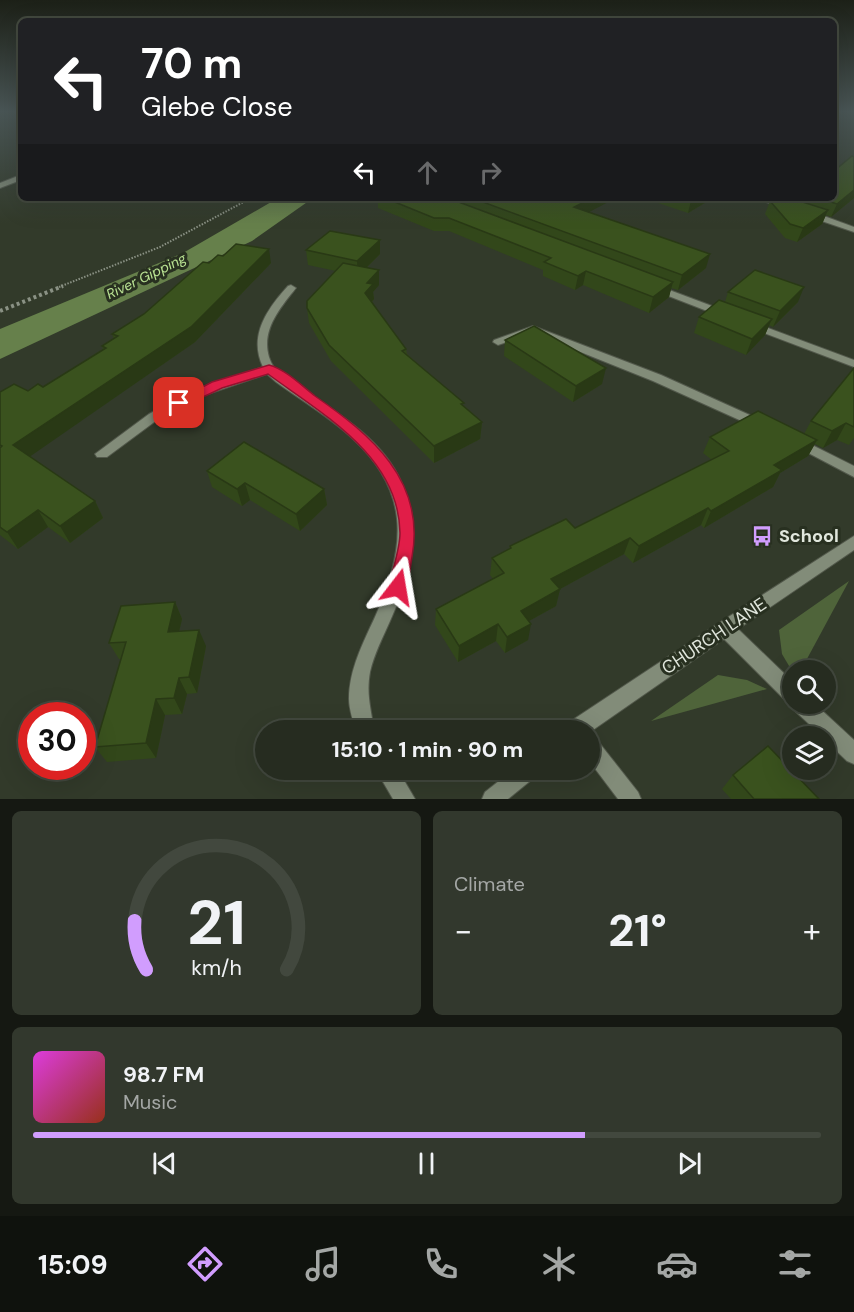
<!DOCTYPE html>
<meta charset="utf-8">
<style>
:root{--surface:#262c20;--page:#32382d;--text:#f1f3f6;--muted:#a4a7a5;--line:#42483e;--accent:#d19dfe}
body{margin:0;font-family:"DM Sans",sans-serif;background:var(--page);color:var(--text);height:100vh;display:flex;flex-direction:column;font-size:22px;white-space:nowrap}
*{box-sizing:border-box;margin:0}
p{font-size:20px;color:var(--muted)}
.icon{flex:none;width:33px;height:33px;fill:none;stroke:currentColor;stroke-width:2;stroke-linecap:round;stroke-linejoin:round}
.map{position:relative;height:799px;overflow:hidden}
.side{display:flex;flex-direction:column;gap:12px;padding:12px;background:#151812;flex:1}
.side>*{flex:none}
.top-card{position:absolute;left:18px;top:18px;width:819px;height:183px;border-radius:9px;box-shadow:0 6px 24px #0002,0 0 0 2px var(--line);background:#202124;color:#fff;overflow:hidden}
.controls{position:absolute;left:782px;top:660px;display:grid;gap:12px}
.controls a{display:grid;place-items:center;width:54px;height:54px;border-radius:50%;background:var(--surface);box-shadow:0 6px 24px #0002,0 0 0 2px var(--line);font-size:30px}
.speed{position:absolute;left:18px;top:702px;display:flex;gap:12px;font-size:30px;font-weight:700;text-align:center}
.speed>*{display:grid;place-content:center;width:78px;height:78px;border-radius:50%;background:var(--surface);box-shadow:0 6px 24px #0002,0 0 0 2px var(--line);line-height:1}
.speed .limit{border:9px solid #d22;background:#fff;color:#111}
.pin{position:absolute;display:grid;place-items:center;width:51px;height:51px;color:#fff;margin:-26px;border-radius:12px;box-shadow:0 3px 9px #0006}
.me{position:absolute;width:66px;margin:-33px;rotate:14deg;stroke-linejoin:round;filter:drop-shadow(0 0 4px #0008)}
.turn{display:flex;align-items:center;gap:21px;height:126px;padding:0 24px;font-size:27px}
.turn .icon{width:78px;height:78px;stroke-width:2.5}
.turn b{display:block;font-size:42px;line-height:51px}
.lanes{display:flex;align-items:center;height:57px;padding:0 24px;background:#0003;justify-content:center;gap:30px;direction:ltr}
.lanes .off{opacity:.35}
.big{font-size:45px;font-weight:700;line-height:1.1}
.side .card{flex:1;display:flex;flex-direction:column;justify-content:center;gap:9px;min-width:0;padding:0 21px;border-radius:9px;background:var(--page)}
.side .dial{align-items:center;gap:0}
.dial svg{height:156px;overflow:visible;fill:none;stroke:var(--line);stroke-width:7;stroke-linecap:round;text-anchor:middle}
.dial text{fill:var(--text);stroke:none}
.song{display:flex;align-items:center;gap:18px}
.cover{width:72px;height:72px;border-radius:9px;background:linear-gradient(135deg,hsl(300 70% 55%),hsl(10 70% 35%))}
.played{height:6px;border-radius:3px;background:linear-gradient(90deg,var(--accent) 70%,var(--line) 70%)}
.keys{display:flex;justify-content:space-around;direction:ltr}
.heat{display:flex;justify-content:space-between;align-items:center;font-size:33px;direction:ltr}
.side .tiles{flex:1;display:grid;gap:12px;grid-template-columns:1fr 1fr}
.card:last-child{grid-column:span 2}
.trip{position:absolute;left:255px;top:720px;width:345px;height:60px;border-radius:30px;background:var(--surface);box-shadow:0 6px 24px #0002,0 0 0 2px var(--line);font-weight:700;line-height:60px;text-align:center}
.menu{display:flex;height:96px;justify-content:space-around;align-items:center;background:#0f120d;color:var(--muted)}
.menu .icon{width:42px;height:42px}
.menu .on{color:var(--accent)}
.menu b{font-size:27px;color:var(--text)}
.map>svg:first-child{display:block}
</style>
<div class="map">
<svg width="854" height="799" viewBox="0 0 854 799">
<rect width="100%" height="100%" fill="#323a2a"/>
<g fill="#4f643a">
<path d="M849 581 801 670 792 671 782 654 779 630Z"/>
<path d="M718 675 747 680 767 689 651 721Z"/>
</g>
<path fill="#66804b" d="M278 198H313L252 241 0 359V329L183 253Z"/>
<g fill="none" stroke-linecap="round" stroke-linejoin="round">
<g stroke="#52584b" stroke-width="2">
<g id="service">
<path d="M533 326 661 375 763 421 765 424 763 427H755L653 381 533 333 498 345 493 342 494 340Z"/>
<path d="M800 439 854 466V477L795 446 794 443 795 440Z"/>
<path d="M590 737 597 740 638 792 641 799H618L590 762Z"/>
</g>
</g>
<g stroke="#52584b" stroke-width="2">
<g id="minor">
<path d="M753 198H765L789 206 785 208Z"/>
<path d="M807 212H813L854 227V232L807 216Z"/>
<path d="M291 285 296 288C280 308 261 330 269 357 275 377 297 385 313 396 348 420 389 446 404 489 422 537 410 576 390 621 383 637 374 654 370 672 366 694 371 709 374 730H356C353 721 349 709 349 699 349 670 363 643 375 617 405 550 412 493 353 439 330 417 302 401 276 382L267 374 202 396 157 420 107 457H97L95 454 149 414 194 390 263 367C248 336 267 309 288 286Z"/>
<path d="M656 285 728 312 729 314 724 317 720 316 653 290 651 288Z"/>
<path d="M752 322 854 360V367L748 327 747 325 748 323Z"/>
<path d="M854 536V550L738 629 792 681V703L785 700 724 639 590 732 566 730 568 723 719 623Z"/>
<path d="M793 704H815L854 740V764L847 761 825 740V736H822L795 711Z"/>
<path d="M376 770H398L415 799H393Z"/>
<path d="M513 770H538L535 777 508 799H482L485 792Z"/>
</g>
</g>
<g stroke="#52584b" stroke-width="2">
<path id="tertiary" d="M18 176H21V180L0 188V183Z"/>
</g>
<path stroke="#8a9184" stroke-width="2" stroke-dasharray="1.5 1.5" stroke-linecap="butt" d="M59 287 160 247 251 198"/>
<path stroke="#8a9184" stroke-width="4" stroke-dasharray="3 3" stroke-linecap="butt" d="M0 311 63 286"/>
<use href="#service" fill="#828c79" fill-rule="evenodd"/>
<use href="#minor" fill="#828c79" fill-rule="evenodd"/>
<use href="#tertiary" fill="#828c79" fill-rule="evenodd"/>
</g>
<g fill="#32471a">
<path d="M365 198H616L588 212 706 268 678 290 671 288 669 297 649 313 583 285 575 290 543 276V270L449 231H434L378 208V203Z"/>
<path d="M643 198H713L688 213Z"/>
<path d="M774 198H854L831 217 826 215 822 224 797 242 785 238 765 214 770 201Z"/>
<path d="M380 240V254L366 268 379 270V285L373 292 374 299 372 302 406 349 407 354 482 422 480 439 434 463 331 361 309 323 307 308 336 271 308 265 306 250Z"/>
<path d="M209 263H271L195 342 30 456 95 501 103 518 70 543 48 527 18 549 0 535V392L28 391 43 387 103 349 102 346 114 339 112 334 144 314Z"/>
<path d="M728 292 798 302 773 327 769 325 765 335 746 355 694 333 699 317 725 302Z"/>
<path d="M505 340 602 384 573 402 504 356Z"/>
<path d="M854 368V438L849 445 837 440 823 448 815 444 808 456 780 473 773 487 704 528 701 525 633 563 624 554 560 589 556 606 529 621 528 640 505 653 496 641 458 662 435 625 436 609 493 579 490 575 492 558 510 549V546L575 528 712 460 703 453 710 437 804 434 811 421Z"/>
<path d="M207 471 324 489 327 505 300 531 250 500 242 506 212 487Z"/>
<path d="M175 602 182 619 179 631 206 646 197 693 187 694 182 714 165 715 156 758 107 762 95 747 121 659H119L109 643Z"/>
<path d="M733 775 819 799H731L722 789Z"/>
</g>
<g fill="#293915">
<path d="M854 190V198L831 217 837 204Z"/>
<path d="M592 198H616L572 221 574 207Z"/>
<path d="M694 198H713L688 213 691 200Z"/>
<path d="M828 210 822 224 797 242 803 228Z"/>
<path d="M380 240V254L358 276 357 261Z"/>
<path d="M269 249 271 263 195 342 22 462 13 445Z"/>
<path d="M710 254 706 268 678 290 682 275Z"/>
<path d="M379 270V285L373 292 374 299 366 308 365 293 367 283Z"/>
<path d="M586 271 583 285 575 290 578 276Z"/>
<path d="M673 282 669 297 649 313 653 297Z"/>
<path d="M804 287 798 302 773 327 780 311Z"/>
<path d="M772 319 765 335 746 355 752 339Z"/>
<path d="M606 368 602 384 573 402 576 386Z"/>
<path d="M482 422 480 439 434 463V446Z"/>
<path d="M846 423 837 440 823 448 832 431Z"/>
<path d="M817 440 808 456 780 473 773 487 704 528 711 511 774 465Z"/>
<path d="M245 483 250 500 242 506 237 489Z"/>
<path d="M324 489 327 505 300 531 296 514Z"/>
<path d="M95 501 103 518 70 543 60 526Z"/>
<path d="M708 508 701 525 633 563 639 546Z"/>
<path d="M38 510 48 527 18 549 7 532Z"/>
<path d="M630 538 624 554 560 589 556 606 518 627 521 611 551 579Z"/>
<path d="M175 602 182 619 175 648 168 632Z"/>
<path d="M498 624 496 641 458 662 459 646Z"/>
<path d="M531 624 528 640 505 653 507 637Z"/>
<path d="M199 630 206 646 197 693 189 677Z"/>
<path d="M179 678 187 694 182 714 174 698Z"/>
<path d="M156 699 165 715 156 758 146 743Z"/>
</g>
<g fill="#3a521e" stroke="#293915" stroke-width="1.5">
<path d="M852 156 854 157V190L837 204 818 198H834V171Z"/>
<path d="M385 198H448L673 282 653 297 586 271 578 276 544 262 551 258 449 218H434Z"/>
<path d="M472 198H592L574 207 710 254 682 275Z"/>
<path d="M774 198H790L828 210 803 228 790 224 770 201Z"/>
<path d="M330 231 380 240 357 261 306 250Z"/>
<path d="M236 244 269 249 191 327 13 445 95 501 60 526 38 510 7 532 0 527V448L2 446 0 445V392L14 384 28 391 38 384 43 387 106 348 102 346 118 336 112 334 144 314 203 262 209 263 218 255 223 256Z"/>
<path d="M343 263 379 270 367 283 373 284 365 293 406 349 402 351 464 403 461 404 482 422 434 446 329 345 307 308V301Z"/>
<path d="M755 270 804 287 780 311 728 292Z"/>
<path d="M719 300 772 319 752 339 699 317Z"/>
<path d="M534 326 606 368 576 386 505 340Z"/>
<path d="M854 368V427L846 423 832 431 811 421Z"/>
<path d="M758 411 817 440 774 465 782 470 711 511 708 508 639 546 630 538 551 579 560 589 521 611 531 624 507 637 498 624 459 646 436 609 504 573 492 558 511 548 510 546 566 519 575 528 729 451 710 437Z"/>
<path d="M244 442 324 489 296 514 245 483 237 489 207 471Z"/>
<path d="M175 602 168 632 199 630 189 677 179 678 174 698 156 699 146 743 95 747 126 642 109 643 121 606Z"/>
<path d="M768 746 819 799H754L733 775Z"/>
</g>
<linearGradient id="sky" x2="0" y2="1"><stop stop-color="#1c2017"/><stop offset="0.5" stop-color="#495555"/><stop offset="1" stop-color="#495555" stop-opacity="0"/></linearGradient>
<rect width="854" height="223" fill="url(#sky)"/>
<path fill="#e11d48" stroke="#92132f" stroke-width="1.5" d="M269 365C285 369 302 386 315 396 371 435 426 480 412 557 410 569 409 582 404 593L398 595 391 593 389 587C392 570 400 550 400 533 399 456 322 414 268 374L222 388 184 406 179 407 172 403 212 382Z"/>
<defs>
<g id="bus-bare" transform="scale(1.62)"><path d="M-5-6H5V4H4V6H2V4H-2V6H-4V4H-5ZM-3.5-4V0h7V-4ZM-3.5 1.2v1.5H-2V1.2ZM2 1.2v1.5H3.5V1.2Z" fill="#d19dfe" stroke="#283020" stroke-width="2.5" paint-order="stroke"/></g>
</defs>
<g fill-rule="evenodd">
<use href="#bus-bare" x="762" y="536"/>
</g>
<g text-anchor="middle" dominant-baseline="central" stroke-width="6" stroke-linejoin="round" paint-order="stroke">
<g font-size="14" font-style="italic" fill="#bae393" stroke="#283020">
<text transform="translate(146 276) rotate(-26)">River Gipping</text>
</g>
<g font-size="18" font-weight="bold" fill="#e1e7dd" stroke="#283020" text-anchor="start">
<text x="779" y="536">School</text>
</g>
<g font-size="18" fill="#e1e7dd" stroke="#283020">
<text transform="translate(714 636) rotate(-34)">CHURCH LANE</text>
</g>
</g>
</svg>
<div class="controls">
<a><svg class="icon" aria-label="search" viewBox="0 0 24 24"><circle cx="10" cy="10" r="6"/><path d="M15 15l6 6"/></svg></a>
<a><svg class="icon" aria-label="layers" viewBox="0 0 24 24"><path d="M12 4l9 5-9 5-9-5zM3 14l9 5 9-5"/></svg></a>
</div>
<div class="speed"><div class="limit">30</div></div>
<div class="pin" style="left:179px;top:403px;background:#d93025"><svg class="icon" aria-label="arrive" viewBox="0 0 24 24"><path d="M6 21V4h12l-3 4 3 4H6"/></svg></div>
<svg class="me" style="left:398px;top:587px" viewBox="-20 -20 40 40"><path d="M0-17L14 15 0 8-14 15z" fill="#e11d48" stroke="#fff" stroke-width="4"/></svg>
<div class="trip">15:10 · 1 min · 90 m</div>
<div class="top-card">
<div class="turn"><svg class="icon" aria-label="left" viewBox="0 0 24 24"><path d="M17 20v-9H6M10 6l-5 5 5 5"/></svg><div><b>70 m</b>Glebe Close</div></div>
<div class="lanes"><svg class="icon" aria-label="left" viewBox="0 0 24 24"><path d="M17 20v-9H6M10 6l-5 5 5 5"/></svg><svg class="icon off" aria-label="ahead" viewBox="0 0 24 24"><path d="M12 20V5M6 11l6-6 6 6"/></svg><svg class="icon off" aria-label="right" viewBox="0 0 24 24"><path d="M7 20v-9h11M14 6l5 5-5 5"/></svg></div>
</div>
</div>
<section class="side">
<div class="tiles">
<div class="card dial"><svg viewBox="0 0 100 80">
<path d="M14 69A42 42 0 1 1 86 69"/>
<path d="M14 69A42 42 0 0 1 8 44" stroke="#d19dfe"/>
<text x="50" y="56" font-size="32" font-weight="700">21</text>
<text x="50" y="72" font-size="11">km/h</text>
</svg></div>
<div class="card"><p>Climate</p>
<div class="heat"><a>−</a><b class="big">21°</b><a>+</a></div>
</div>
<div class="card">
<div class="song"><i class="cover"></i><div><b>98.7 FM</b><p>Music</p></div></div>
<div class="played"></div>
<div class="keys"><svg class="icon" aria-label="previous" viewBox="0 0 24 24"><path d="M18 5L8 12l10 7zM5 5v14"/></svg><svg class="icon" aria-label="pause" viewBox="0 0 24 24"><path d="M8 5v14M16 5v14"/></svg><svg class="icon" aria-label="next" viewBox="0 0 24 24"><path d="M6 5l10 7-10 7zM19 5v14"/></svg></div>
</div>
</div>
</section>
<nav class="menu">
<b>15:09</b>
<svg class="icon on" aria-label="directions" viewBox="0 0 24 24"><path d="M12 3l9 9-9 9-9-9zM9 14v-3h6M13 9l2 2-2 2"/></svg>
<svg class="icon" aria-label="music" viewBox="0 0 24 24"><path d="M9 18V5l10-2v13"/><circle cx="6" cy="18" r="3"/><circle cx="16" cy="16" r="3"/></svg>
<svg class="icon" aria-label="phone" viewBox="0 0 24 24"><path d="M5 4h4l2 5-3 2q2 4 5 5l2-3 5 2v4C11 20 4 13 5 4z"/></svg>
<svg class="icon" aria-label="climate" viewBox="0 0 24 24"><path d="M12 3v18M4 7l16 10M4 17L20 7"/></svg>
<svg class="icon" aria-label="car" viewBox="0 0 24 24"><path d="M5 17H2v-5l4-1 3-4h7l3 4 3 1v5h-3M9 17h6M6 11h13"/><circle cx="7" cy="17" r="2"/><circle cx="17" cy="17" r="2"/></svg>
<svg class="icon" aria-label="filters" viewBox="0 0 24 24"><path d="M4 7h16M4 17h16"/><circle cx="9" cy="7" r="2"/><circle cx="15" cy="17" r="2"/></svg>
</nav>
